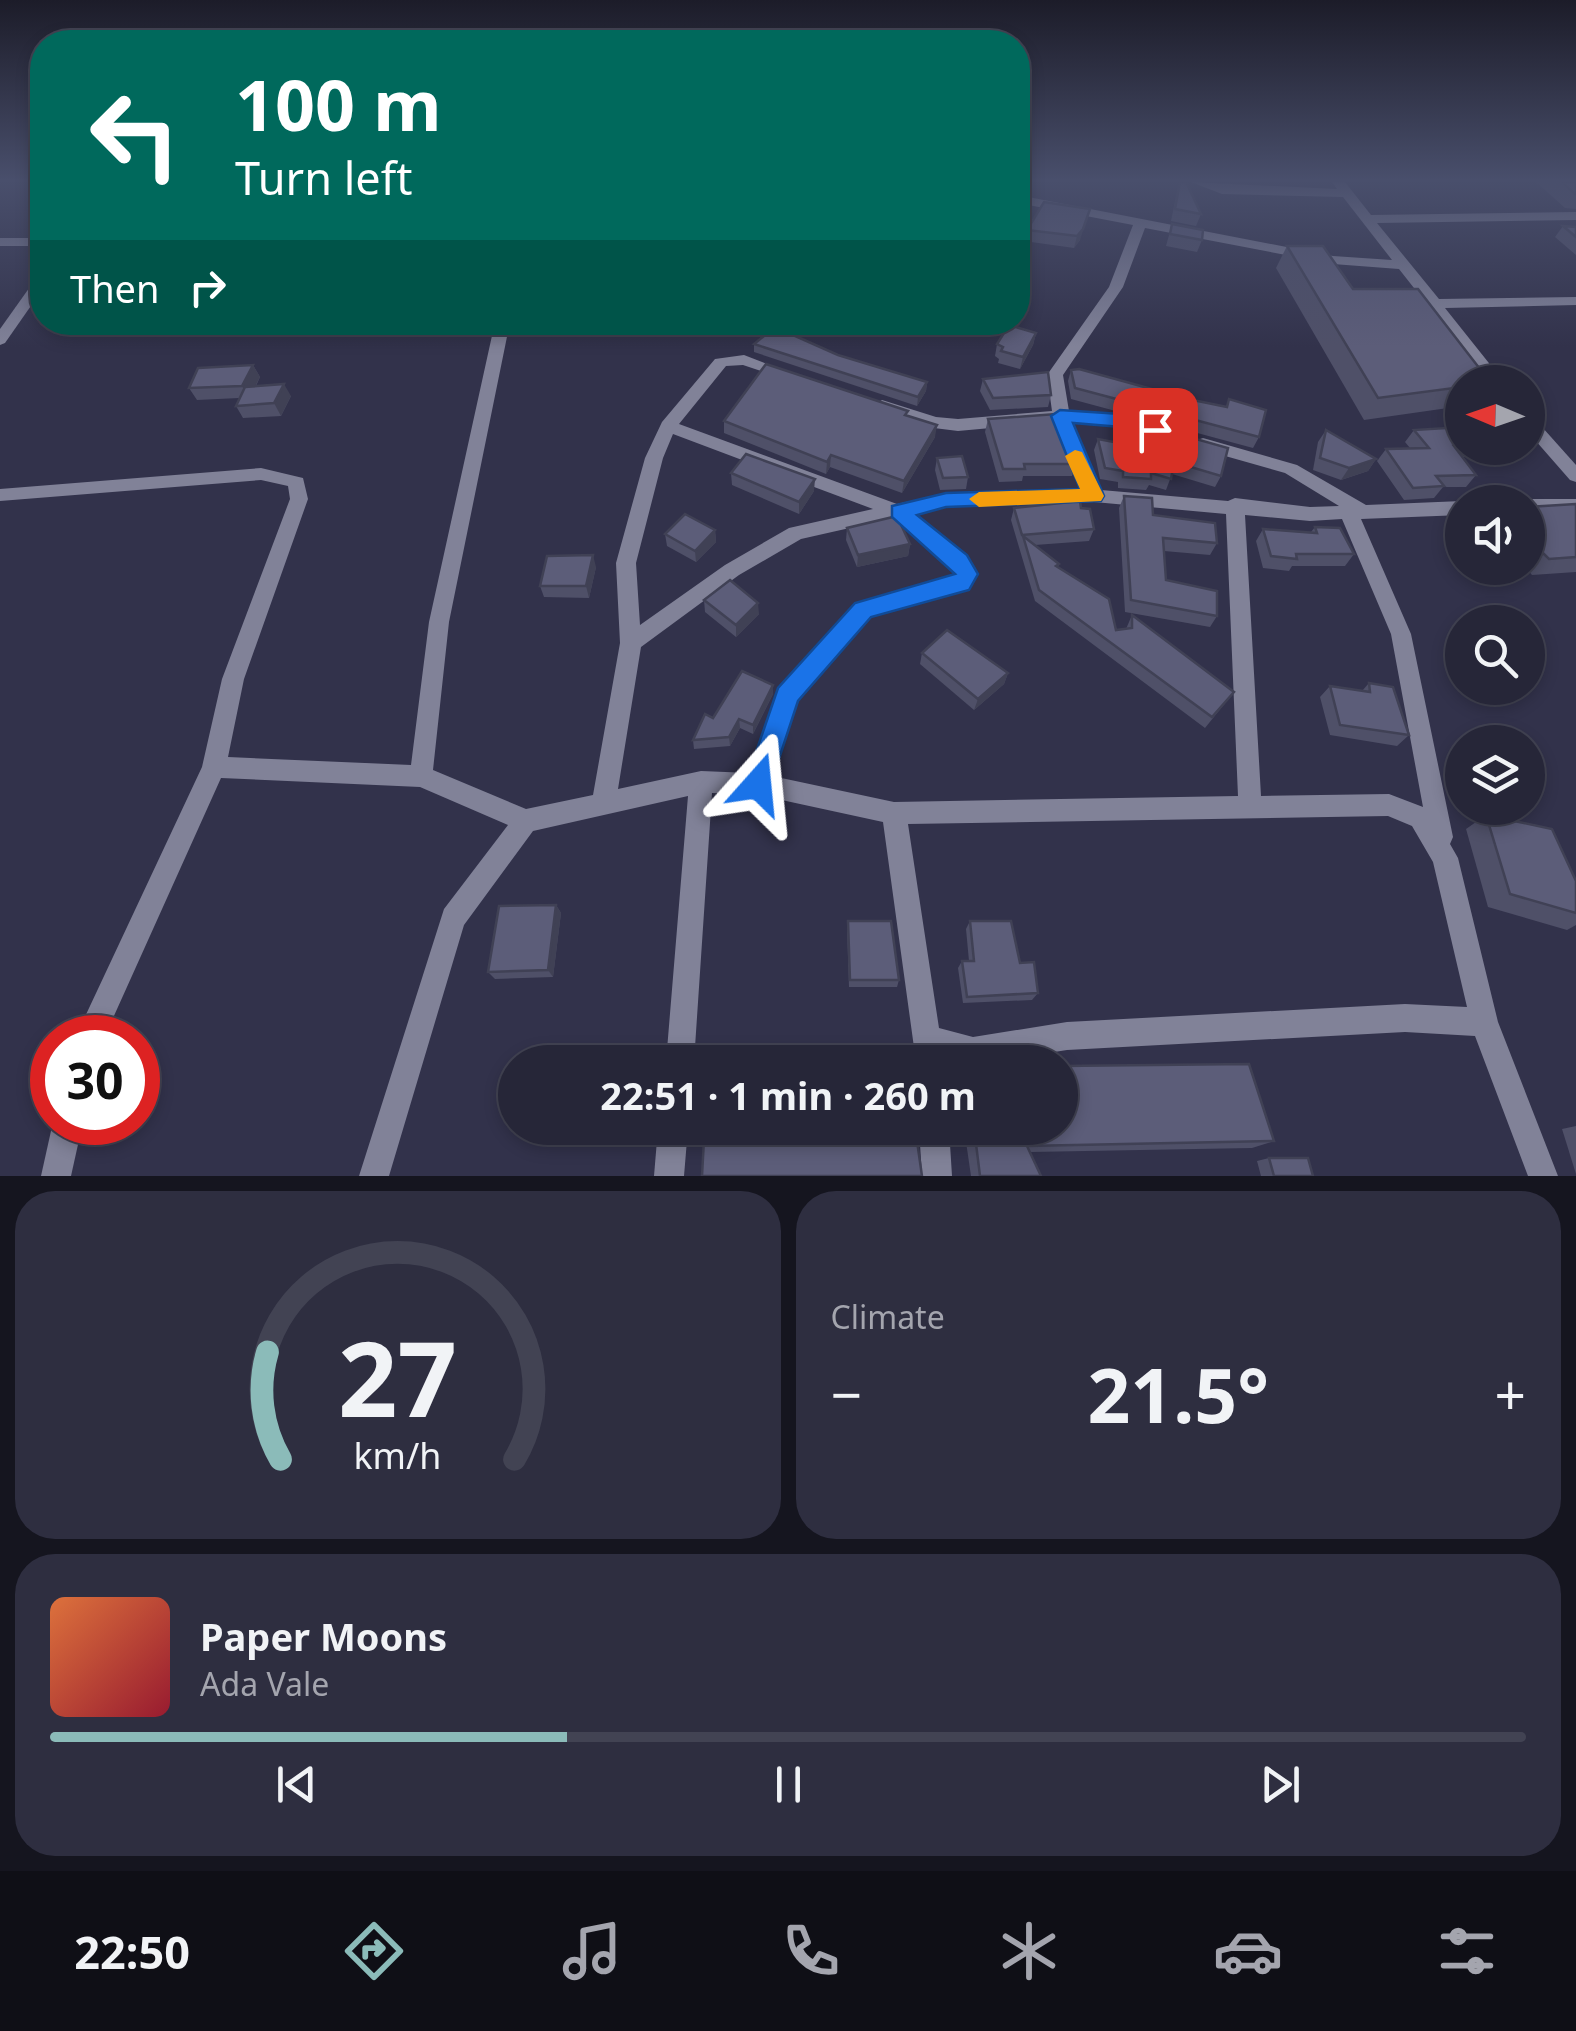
<!DOCTYPE html>
<meta charset="utf-8">
<style>
:root{--surface:#262638;--page:#2e2e40;--text:#f1f3f6;--muted:#a4a5ae;--line:#424353;--accent:#8bbbb9}
body{margin:0;font-family:"Noto Sans",sans-serif;background:var(--page);color:var(--text);height:100vh;display:flex;flex-direction:column;font-size:38px;white-space:nowrap}
*{box-sizing:border-box;margin:0}
p{font-size:32px;color:var(--muted)}
.icon{flex:none;width:55px;height:55px;fill:none;stroke:currentColor;stroke-width:2;stroke-linecap:round;stroke-linejoin:round}
.map{position:relative;height:1176px;overflow:hidden}
.side{display:flex;flex-direction:column;gap:15px;padding:15px;background:#15151f;flex:1}
.side>*{flex:none}
.hud{position:absolute;left:30px;top:30px;width:1000px;height:305px;border-radius:40px;box-shadow:0 5px 15px #0003,0 0 0 2px var(--line);background:#00695c;color:#fff;overflow:hidden}
.needle{width:65px;rotate:272deg}
.tools{position:absolute;left:1445px;top:365px;display:grid;gap:20px}
.tools a{display:grid;place-items:center;width:100px;height:100px;border-radius:50%;background:var(--surface);box-shadow:0 5px 15px #0003,0 0 0 2px var(--line);font-size:50px}
.speed{position:absolute;left:30px;top:1015px;display:flex;gap:20px;font-size:50px;font-weight:700;text-align:center}
.speed>*{display:grid;place-content:center;width:130px;height:130px;border-radius:50%;background:var(--surface);box-shadow:0 5px 15px #0003,0 0 0 2px var(--line);line-height:1}
.speed .limit{border:15px solid #d22;background:#fff;color:#111}
.pin{position:absolute;display:grid;place-items:center;width:85px;height:85px;color:#fff;margin:-42px;border-radius:20px;box-shadow:0 5px 15px #0006}
.me{position:absolute;width:110px;margin:-55px;rotate:18deg;stroke-linejoin:round;filter:drop-shadow(0 0 8px #0008)}
.turn{display:flex;align-items:center;gap:35px;height:210px;padding:0 40px;font-size:45px}
.turn .icon{width:130px;height:130px;stroke-width:2.5}
.turn b{display:block;font-size:70px;line-height:85px}
.then{display:flex;align-items:center;height:95px;padding:0 40px;background:#0003;gap:20px;font-size:38px}
.big{font-size:75px;font-weight:700;line-height:1.1}
.side .tile{flex:1;display:flex;flex-direction:column;justify-content:center;gap:15px;min-width:0;padding:0 35px;border-radius:40px;background:var(--page)}
.side .dial{align-items:center;gap:0}
.dial svg{height:260px;overflow:visible;fill:none;stroke:var(--line);stroke-width:7;stroke-linecap:round;text-anchor:middle}
.dial text{fill:var(--text);stroke:none}
.song{display:flex;align-items:center;gap:30px}
.cover{width:120px;height:120px;border-radius:15px;background:linear-gradient(135deg,hsl(20 70% 55%),hsl(350 70% 35%))}
.played{height:10px;border-radius:5px;background:linear-gradient(90deg,var(--accent) 35%,var(--line) 35%)}
.keys{display:flex;justify-content:space-around;direction:ltr}
.heat{display:flex;justify-content:space-between;align-items:center;font-size:55px;direction:ltr}
.side .tiles{flex:1;display:grid;gap:15px;grid-template-columns:1fr 1fr}
.tile:last-child{grid-column:span 2}
.trip{position:absolute;left:498px;top:1045px;width:580px;height:100px;border-radius:50px;background:var(--surface);box-shadow:0 5px 15px #0003,0 0 0 2px var(--line);font-weight:700;line-height:100px;text-align:center}
.tab-bar{display:flex;height:160px;justify-content:space-around;align-items:center;background:#0f0f16;color:var(--muted)}
.tab-bar .icon{width:70px;height:70px}
.tab-bar .selected{color:var(--accent)}
.tab-bar b{font-size:45px;color:var(--text)}
.map>svg:first-child{display:block}
</style>
<div class="map">
<svg width="1576" height="1176" viewBox="0 0 1576 1176">
<rect width="100%" height="100%" fill="#32324b"/>
<g fill="none" stroke-linecap="round" stroke-linejoin="round">
<g fill="#818298" fill-rule="evenodd">
<path d="M1191 182 1337 189 1332 182H1345L1371 215 1576 212V220L1377 223 1439 299 1576 297V305L1445 308 1504 382H1488L1399 269 1333 264 1145 228 1123 287 1063 375 1069 411 1121 415 1181 432 1184 436 1175 442 1121 427 1072 422 1101 490 1228 501 1235 498 1310 507 1339 506 1285 473 1197 448 1194 444 1197 440 1203 438 1297 465 1366 505 1462 501 1466 502H1462V515L1361 519 1411 634 1453 837 1450 844 1458 858 1498 1022 1558 1176H1528L1475 1036 1405 1032 1067 1050 990 1062H963L944 1057V1062H916L883 822 758 795 712 793 694 1062H666L688 796 533 831 464 925 389 1176H359L444 909 508 825 420 787 221 778 104 1038H75L202 767 222 679 290 499 288 486 261 480 0 501V489L261 468 303 478 308 499 244 679 228 757 411 765 429 622 495 322H510L449 622 433 770 526 809 593 795 620 643 616 563 645 458 662 422 715 359 744 355 796 375 788 380 743 365 726 366 679 424 897 504 946 493 1082 490 1055 422 958 431 934 428 876 409 874 405 882 400 936 417 958 419 1052 411 1047 375 1109 287 1133 225 1018 203V195L1333 256 1392 260 1343 197 1222 194ZM673 434 873 509 789 528 725 565 640 625 636 563 663 458ZM1094 502 1226 514 1238 796 894 802 772 776 797 700 870 616 968 589 977 574 966 556 914 514 946 507ZM1245 515 1310 521 1342 519 1391 634 1423 807 1389 794 1261 796ZM894 518 952 566 957 574 954 578 856 604 779 688 750 773 701 771 618 789 641 647 739 575 801 539ZM1388 816 1412 826 1433 862 1467 1007 1405 1004 1067 1022 973 1037 939 1028 908 824Z"/>
<rect x="0" y="238" width="42" height="8"/>
<path d="M42 276V290L5 343 0 345V329L37 277Z"/>
<path d="M1528 416 1534 418 1576 465V482L1570 480 1528 432Z"/>
<path d="M1528 499H1576V513H1528V502H1521Z"/>
<path d="M53 1122H83L71 1176H41Z"/>
<path d="M658 1128H688L684 1176H654Z"/>
<path d="M919 1128H949L952 1176H922Z"/>
</g>
</g>
<g fill="#4f5068">
<path d="M1179 182H1186L1201 214 1196 226 1171 221Z"/>
<path d="M1536 182H1576V209L1565 208Z"/>
<path d="M1044 202 1080 240 1074 248 1024 241 1027 230Z"/>
<path d="M1172 224 1202 240 1197 252 1166 246Z"/>
<path d="M1563 226 1576 227V255L1555 237Z"/>
<path d="M1287 246 1353 289 1462 382V406L1364 420 1276 268Z"/>
<path d="M1036 333 1033 345 1020 369 998 363 999 359 995 356 997 344Z"/>
<path d="M754 344 838 355 927 382 926 391 917 406 754 352Z"/>
<path d="M253 365 260 377 256 386 291 396 281 416 243 418 236 406 239 398 197 400 189 388Z"/>
<path d="M1071 370 1188 399 1226 407 1229 399 1259 437 1253 448 1071 399 1068 381Z"/>
<path d="M983 379 1051 395 1048 407 990 410 980 391Z"/>
<path d="M908 416 935 437 902 493 830 467 826 474 724 433V421Z"/>
<path d="M988 419 1077 464 1072 476H1023L1022 481 999 482 985 432Z"/>
<path d="M1150 426 1221 476 1215 487 1172 474 1166 490 1149 485 1146 490 1118 488V482L1100 479 1094 450 1098 439 1143 448 1145 438Z"/>
<path d="M1462 427V448H1522L1517 454 1463 457 1476 475 1466 487H1443L1434 498 1404 500 1377 461 1386 449 1410 448 1405 442 1414 430Z"/>
<path d="M1326 430 1376 459 1368 471 1341 480 1313 470 1318 442Z"/>
<path d="M937 458 968 477 966 489 940 490 935 470Z"/>
<path d="M731 473 814 491 799 514 732 485Z"/>
<path d="M1124 496 1153 515 1217 543 1210 555 1164 551 1166 580 1217 616 1210 627 1125 612 1119 508Z"/>
<path d="M1576 504V572L1532 575 1526 568 1512 569 1511 568H1528V507Z"/>
<path d="M1014 508H1081L1094 529 1089 541 1035 545 1059 564 1058 567 1116 630 1126 629 1132 615 1234 692 1205 728 1035 601 1011 520Z"/>
<path d="M1315 527 1354 554 1345 566H1292L1289 571 1263 568 1256 541 1263 529 1311 532Z"/>
<path d="M847 528 910 544 908 556 857 567 846 540Z"/>
<path d="M715 530 716 542 696 562 667 546 665 534Z"/>
<path d="M596 567 589 598 544 597 540 586Z"/>
<path d="M704 600 759 614 736 637 705 612Z"/>
<path d="M922 653 1008 673 1004 684 974 710 920 664Z"/>
<path d="M1369 683 1409 735 1397 746 1330 735 1320 697 1330 686 1362 691Z"/>
<path d="M773 694 753 734 740 728 730 746 694 749 693 740 713 718Z"/>
<path d="M1486 815 1576 881V925L1567 930 1488 907 1466 829Z"/>
<path d="M556 905 561 913 553 977 495 979 488 972Z"/>
<path d="M848 921 899 980 897 987H849L847 929Z"/>
<path d="M970 921 1038 993 1032 1000 963 1003 958 968 962 961H969L966 929Z"/>
<path d="M1576 1126V1174L1562 1129Z"/>
<path d="M964 1128H1060L1274 1141 1252 1148 1030 1152 1041 1176H971Z"/>
<path d="M1269 1158 1313 1176H1261L1257 1161Z"/>
</g>
<g fill="#404155">
<path d="M1090 209 1080 240 1074 248 1077 236Z"/>
<path d="M1036 333 1033 345 1020 369 1023 357Z"/>
<path d="M253 365 260 377 249 398 242 386Z"/>
<path d="M927 382 926 391 917 406 918 397Z"/>
<path d="M284 384 291 396 281 416 274 403Z"/>
<path d="M937 425 935 437 902 493 904 481Z"/>
<path d="M831 455 830 467 826 474 827 462Z"/>
<path d="M1376 459 1368 471 1341 480 1349 468Z"/>
<path d="M815 479 814 491 799 514V502Z"/>
<path d="M715 530 716 542 696 562 695 551Z"/>
<path d="M910 544 908 556 857 567 858 555Z"/>
<path d="M593 555 596 567 589 598 586 586Z"/>
<path d="M758 603 759 614 736 637V625Z"/>
<path d="M1008 673 1004 684 974 710 978 699Z"/>
<path d="M773 685V694L753 734V725Z"/>
<path d="M739 719 740 728 730 746 729 737Z"/>
<path d="M556 905 561 913 553 977 548 970Z"/>
</g>
<g fill="#5c5d79" stroke="#404155" stroke-width="2.5">
<path d="M1180 182H1186L1201 214 1175 209Z"/>
<path d="M1562 182H1576V194H1575Z"/>
<path d="M1044 202 1090 209 1083 229 1077 236 1027 230Z"/>
<path d="M1172 224 1203 230 1202 240 1170 234Z"/>
<path d="M1563 226 1576 227V237Z"/>
<path d="M1287 246H1323L1353 289H1418L1490 382H1462V387L1378 398Z"/>
<path d="M1009 325 1036 333 1023 357 1001 351 1003 347 997 344Z"/>
<path d="M775 327 838 355 927 382 918 397 754 344Z"/>
<path d="M766 364 908 411 905 415 937 425 904 481 831 455 827 462 724 421Z"/>
<path d="M253 365 242 386 189 388 198 368Z"/>
<path d="M1079 369 1188 399 1227 407 1229 399 1266 410 1259 437 1075 388 1071 370Z"/>
<path d="M1048 372 1051 395 993 398 983 379Z"/>
<path d="M284 384 274 403 236 406 245 387Z"/>
<path d="M1056 414 1077 464H1024L1025 469H1003L988 419Z"/>
<path d="M1150 426 1228 448 1221 476 1174 462 1171 479 1151 473V479L1123 477V471L1105 468 1098 439 1146 448Z"/>
<path d="M1462 427V446H1454L1476 475 1436 476 1444 486 1413 488 1386 449 1429 448 1414 430Z"/>
<path d="M1326 430 1376 459 1349 468 1320 458Z"/>
<path d="M746 454 815 479 799 502 731 473Z"/>
<path d="M962 456 968 477 943 478 937 458Z"/>
<path d="M1124 496 1152 498 1153 515 1215 523 1217 543 1163 538 1166 580 1217 591V616L1131 600Z"/>
<path d="M1080 501 1081 508 1090 509 1094 529 1022 535 1014 508Z"/>
<path d="M1576 504V557L1549 559 1542 552 1528 553V507Z"/>
<path d="M685 514 715 530 695 551 665 534Z"/>
<path d="M897 516 910 544 858 555 847 528Z"/>
<path d="M1315 527 1340 528 1354 554H1296L1297 559 1271 556 1263 529 1317 533Z"/>
<path d="M1023 536 1059 564 1056 566 1109 599 1116 630 1132 628V615L1234 692 1212 717 1039 590Z"/>
<path d="M593 555 586 586H540L547 556Z"/>
<path d="M730 580 758 603 736 625 704 600Z"/>
<path d="M947 630 1008 673 978 699 922 653Z"/>
<path d="M742 671 773 685 753 725 739 719 729 737 693 740 705 714 713 718Z"/>
<path d="M1369 683 1393 687 1409 735 1340 725 1330 686 1370 692Z"/>
<path d="M1486 815 1552 829 1576 881V913L1510 894Z"/>
<path d="M556 905 548 970 488 972 499 906Z"/>
<path d="M848 921H891L899 980H850Z"/>
<path d="M970 921H1011L1020 963 1034 962 1038 993 967 997 962 961H974Z"/>
<path d="M1249 1064 1274 1141 1027 1146 1041 1176H980L974 1128H1060V1066Z"/>
<path d="M916 1134 922 1176H702L704 1139Z"/>
<path d="M1269 1158H1308L1313 1176H1274Z"/>
</g>
<linearGradient id="sky" x2="0" y2="1"><stop stop-color="#1c1c29"/><stop offset="0.52" stop-color="#494f6c"/><stop offset="1" stop-color="#494f6c" stop-opacity="0"/></linearGradient>
<rect width="1576" height="347" fill="url(#sky)"/>
<path fill="#1a73e8" stroke="#114b97" stroke-width="2.5" d="M1060 410 1121 414 1165 430 1155 437 1121 427 1073 423 1104 496 1101 501 946 507 917 515 967 555 978 574 969 590 871 617 798 701 768 792 758 796 749 792 745 784 778 688 855 603 955 574 892 517V506L946 493 1080 489 1051 416Z"/>
<path fill="#f59e0b" d="M1075 450 1082 452 1104 496 1101 501 979 507 969 499 979 492 1080 489 1065 456Z"/>
</svg>
<div class="tools">
<a><svg class="needle" viewBox="-14 -14 28 28"><path d="M0-13l5 13h-10z" fill="#e53935"/><path d="M0 13l5-13h-10z" fill="#a4a5ae"/></svg></a>
<a><svg class="icon" aria-label="sound" viewBox="0 0 24 24"><path d="M4 9h4l5-4v14l-5-4H4zM17 9q2 3 0 6"/></svg></a>
<a><svg class="icon" aria-label="search" viewBox="0 0 24 24"><circle cx="10" cy="10" r="6"/><path d="M15 15l6 6"/></svg></a>
<a><svg class="icon" aria-label="layers" viewBox="0 0 24 24"><path d="M12 4l9 5-9 5-9-5zM3 14l9 5 9-5"/></svg></a>
</div>
<div class="speed"><div class="limit">30</div></div>
<div class="pin" style="left:1155px;top:430px;background:#d93025"><svg class="icon" aria-label="arrive" viewBox="0 0 24 24"><path d="M6 21V4h12l-3 4 3 4H6"/></svg></div>
<svg class="me" style="left:758px;top:784px" viewBox="-20 -20 40 40"><path d="M0-17L14 15 0 8-14 15z" fill="#1a73e8" stroke="#fff" stroke-width="4"/></svg>
<div class="trip">22:51 · 1 min · 260 m</div>
<div class="hud">
<div class="turn"><svg class="icon" aria-label="left" viewBox="0 0 24 24"><path d="M17 20v-9H6M10 6l-5 5 5 5"/></svg><div><b>100 m</b>Turn left</div></div>
<div class="then">Then<svg class="icon" aria-label="right" viewBox="0 0 24 24"><path d="M7 20v-9h11M14 6l5 5-5 5"/></svg></div>
</div>
</div>
<section class="side">
<div class="tiles">
<div class="tile dial"><svg viewBox="0 0 100 80">
<path d="M14 69A42 42 0 1 1 86 69"/>
<path d="M14 69A42 42 0 0 1 10 36" stroke="#8bbbb9"/>
<text x="50" y="56" font-size="32" font-weight="700">27</text>
<text x="50" y="72" font-size="11">km/h</text>
</svg></div>
<div class="tile"><p>Climate</p>
<div class="heat"><a>−</a><b class="big">21.5°</b><a>+</a></div>
</div>
<div class="tile">
<div class="song"><i class="cover"></i><div><b>Paper Moons</b><p>Ada Vale</p></div></div>
<div class="played"></div>
<div class="keys"><svg class="icon" aria-label="previous" viewBox="0 0 24 24"><path d="M18 5L8 12l10 7zM5 5v14"/></svg><svg class="icon" aria-label="pause" viewBox="0 0 24 24"><path d="M8 5v14M16 5v14"/></svg><svg class="icon" aria-label="next" viewBox="0 0 24 24"><path d="M6 5l10 7-10 7zM19 5v14"/></svg></div>
</div>
</div>
</section>
<nav class="tab-bar">
<b>22:50</b>
<svg class="icon selected" aria-label="directions" viewBox="0 0 24 24"><path d="M12 3l9 9-9 9-9-9zM9 14v-3h6M13 9l2 2-2 2"/></svg>
<svg class="icon" aria-label="music" viewBox="0 0 24 24"><path d="M9 18V5l10-2v13"/><circle cx="6" cy="18" r="3"/><circle cx="16" cy="16" r="3"/></svg>
<svg class="icon" aria-label="phone" viewBox="0 0 24 24"><path d="M5 4h4l2 5-3 2q2 4 5 5l2-3 5 2v4C11 20 4 13 5 4z"/></svg>
<svg class="icon" aria-label="climate" viewBox="0 0 24 24"><path d="M12 3v18M4 7l16 10M4 17L20 7"/></svg>
<svg class="icon" aria-label="car" viewBox="0 0 24 24"><path d="M5 17H2v-5l4-1 3-4h7l3 4 3 1v5h-3M9 17h6M6 11h13"/><circle cx="7" cy="17" r="2"/><circle cx="17" cy="17" r="2"/></svg>
<svg class="icon" aria-label="filters" viewBox="0 0 24 24"><path d="M4 7h16M4 17h16"/><circle cx="9" cy="7" r="2"/><circle cx="15" cy="17" r="2"/></svg>
</nav>
